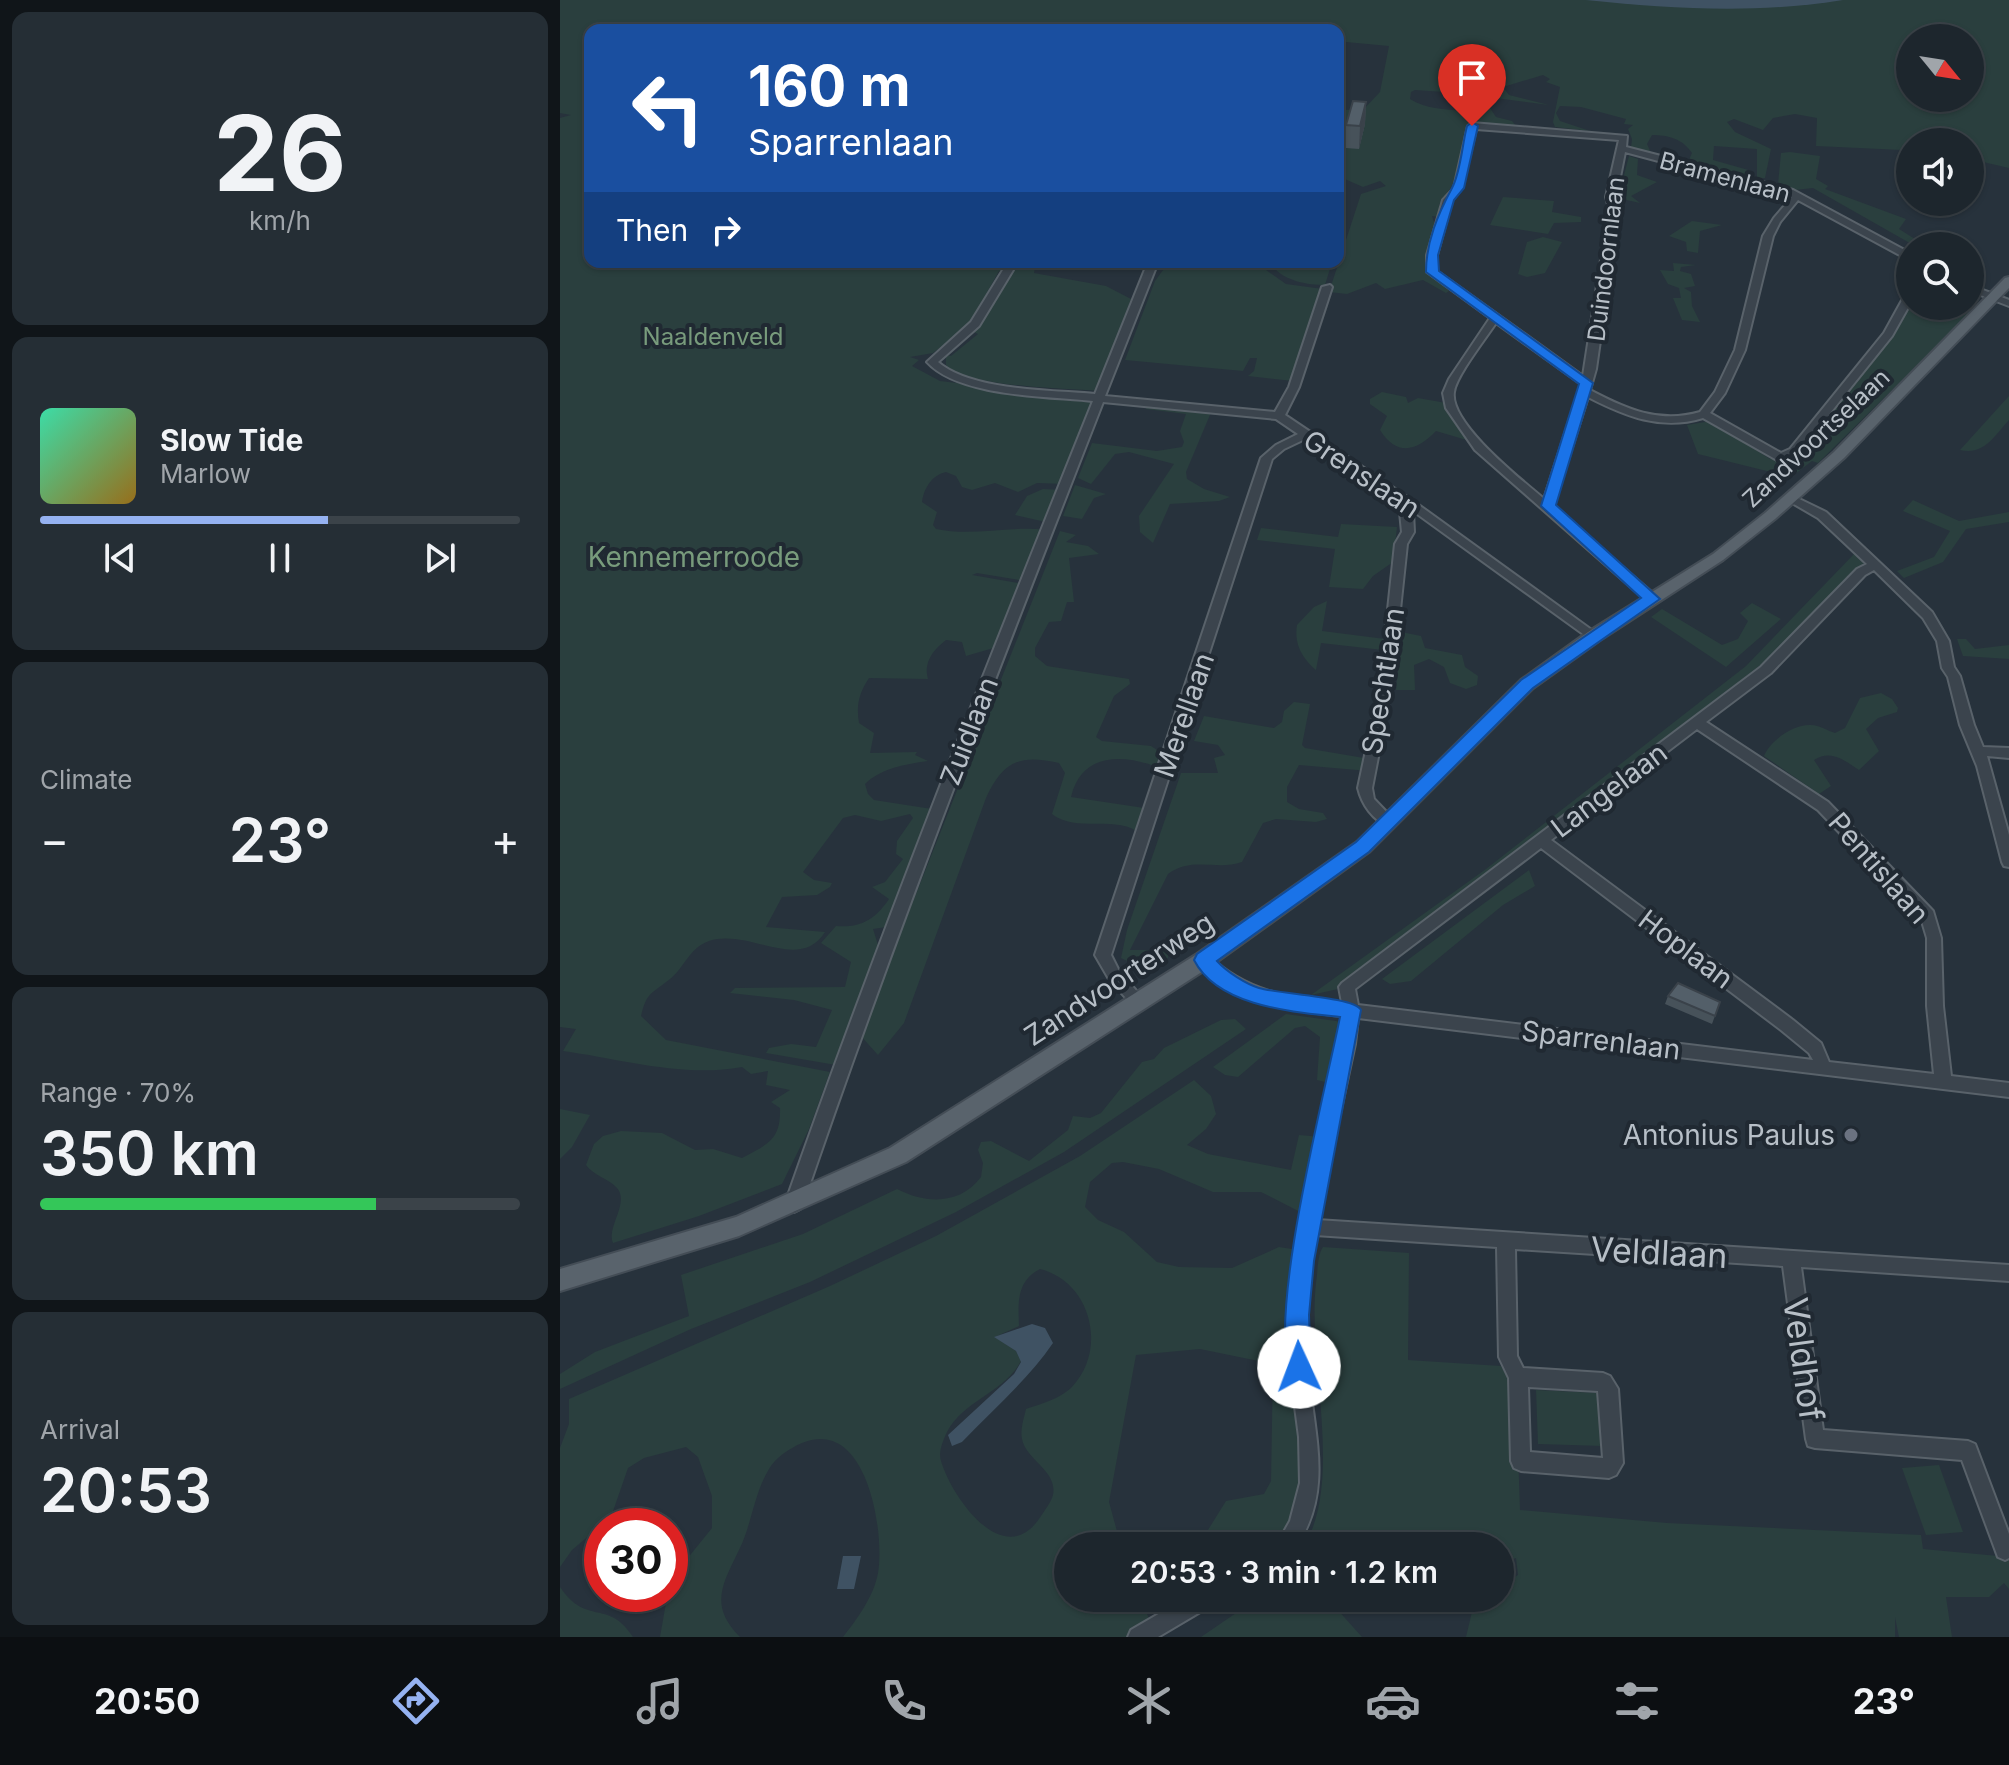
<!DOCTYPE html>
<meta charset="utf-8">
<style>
:root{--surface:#1d262d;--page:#252e35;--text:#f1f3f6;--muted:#a0a5aa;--line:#3b4349;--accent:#95b2f1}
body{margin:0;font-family:Inter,sans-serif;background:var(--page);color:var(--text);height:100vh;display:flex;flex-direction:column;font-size:30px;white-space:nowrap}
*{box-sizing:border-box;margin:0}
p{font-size:26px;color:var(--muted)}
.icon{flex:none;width:44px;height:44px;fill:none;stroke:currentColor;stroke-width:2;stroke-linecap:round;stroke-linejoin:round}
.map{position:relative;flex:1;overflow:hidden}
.sheet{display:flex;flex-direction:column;gap:12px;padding:12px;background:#101519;width:560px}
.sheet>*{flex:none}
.hud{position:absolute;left:24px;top:24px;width:760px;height:244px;border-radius:16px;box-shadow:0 2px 6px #0004,0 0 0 2px var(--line);background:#1a4fa0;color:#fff;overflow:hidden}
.needle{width:52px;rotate:120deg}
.fabs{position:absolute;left:1336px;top:24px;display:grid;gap:16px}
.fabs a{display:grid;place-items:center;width:88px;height:88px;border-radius:50%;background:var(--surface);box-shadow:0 2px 6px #0004,0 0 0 2px var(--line);font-size:40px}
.speed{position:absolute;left:24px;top:1508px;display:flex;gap:16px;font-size:40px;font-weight:700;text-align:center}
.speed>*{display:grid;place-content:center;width:104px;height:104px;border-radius:50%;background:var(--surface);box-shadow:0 2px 6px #0004,0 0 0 2px var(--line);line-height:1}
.speed .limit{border:12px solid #d22;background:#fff;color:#111}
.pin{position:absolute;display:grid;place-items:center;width:68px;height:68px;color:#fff;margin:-82px -34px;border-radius:50% 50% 50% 0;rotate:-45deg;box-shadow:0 0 8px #0007}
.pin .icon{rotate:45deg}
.me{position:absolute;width:88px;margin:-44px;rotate:358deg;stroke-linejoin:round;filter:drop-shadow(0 0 6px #0008)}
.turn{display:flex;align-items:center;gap:28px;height:168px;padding:0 32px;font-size:36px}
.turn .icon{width:104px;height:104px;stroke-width:2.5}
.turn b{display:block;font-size:56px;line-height:68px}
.then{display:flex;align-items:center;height:76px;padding:0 32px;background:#0003;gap:16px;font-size:30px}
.big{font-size:60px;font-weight:600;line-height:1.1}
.sheet .card{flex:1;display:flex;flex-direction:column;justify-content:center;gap:12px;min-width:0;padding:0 28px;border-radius:16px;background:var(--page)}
.sheet .dial{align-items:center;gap:0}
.dial b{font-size:104px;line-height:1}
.song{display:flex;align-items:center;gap:24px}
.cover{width:96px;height:96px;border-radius:12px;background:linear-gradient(135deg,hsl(160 70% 55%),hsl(40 70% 35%))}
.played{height:8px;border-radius:4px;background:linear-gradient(90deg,var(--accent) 60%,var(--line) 60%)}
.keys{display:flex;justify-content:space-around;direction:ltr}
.heat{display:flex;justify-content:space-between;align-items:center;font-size:44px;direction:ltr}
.charge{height:12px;border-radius:6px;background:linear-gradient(90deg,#34c759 70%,var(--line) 0)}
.trip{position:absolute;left:494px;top:1532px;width:460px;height:80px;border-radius:40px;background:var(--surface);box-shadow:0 2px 6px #0004,0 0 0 2px var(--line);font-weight:600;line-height:80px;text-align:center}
.dock{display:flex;height:128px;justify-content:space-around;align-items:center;background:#0c0f12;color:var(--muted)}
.dock .icon{width:56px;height:56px}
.dock .active{color:var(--accent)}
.dock b{font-size:36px;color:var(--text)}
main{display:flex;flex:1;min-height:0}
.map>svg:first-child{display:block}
</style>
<main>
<section class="sheet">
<div class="card dial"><b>26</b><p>km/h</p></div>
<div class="card">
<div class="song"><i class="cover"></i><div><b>Slow Tide</b><p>Marlow</p></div></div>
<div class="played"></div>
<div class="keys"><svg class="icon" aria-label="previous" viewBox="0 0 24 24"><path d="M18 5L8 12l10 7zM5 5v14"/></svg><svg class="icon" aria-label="pause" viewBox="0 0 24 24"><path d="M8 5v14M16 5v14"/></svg><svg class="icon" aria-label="next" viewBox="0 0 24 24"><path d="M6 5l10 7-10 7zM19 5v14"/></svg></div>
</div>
<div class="card"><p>Climate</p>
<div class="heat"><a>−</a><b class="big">23°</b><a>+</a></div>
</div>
<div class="card"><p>Range · 70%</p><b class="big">350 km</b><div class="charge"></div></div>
<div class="card"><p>Arrival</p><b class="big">20:53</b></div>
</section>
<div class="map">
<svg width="1449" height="1637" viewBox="0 0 1449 1637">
<rect width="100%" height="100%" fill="#27323c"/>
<g fill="#2a3f3e" fill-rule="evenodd">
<path d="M0 0H1449V168L1410 159 1418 149 1410 146V142H1350V149L1342 150 1256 146 1257 118 1235 114 1213 118 1203 130 1174 119 1167 122 1175 132 1211 149 1205 178H1197V149L1154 146 1153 160 1192 171 1186 177 1128 162 1132 153C1123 139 1108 135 1092 135L1087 144 1091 153 1071 148 1072 139 1068 129 1073 125 1064 124 1066 119 1021 107 1000 106 996 113 1000 121 1030 131 995 127 993 122 1000 87 986 82 990 79 983 75 943 87 949 95 989 105 928 97 926 102 936 117 952 121 957 127 918 124V115L911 117 894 183 879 205V217L872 216 876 229 869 272 889 291 886 293 863 280 825 289 816 283 787 294 769 292 801 194 826 186 820 181 803 187 778 176V109L802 111 820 92 829 46 786 42 778 60V30H30V262H476L474 273 546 286 571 299 537 391C504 388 405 387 386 365V355L391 356 418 334 414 332 448 270 439 271 409 325 373 353 350 357 359 360 352 366 380 381 534 400 510 460 505 484 477 483 458 492 435 483 412 490 402 487 396 476 386 472C372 475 364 488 362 502L377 512 373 525 376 529C413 537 450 525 487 530L465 581 417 573 412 575 464 584 437 647 406 656 402 642 386 640C373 650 363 663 368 679L309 678C299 693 296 705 299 723L314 733 310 753 357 752 355 755 368 761C347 764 321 768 305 784L308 794 314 800 372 809 326 927 313 929 319 948 276 1065 206 1053 209 1048 231 1044 256 1047 272 1010 234 1000 170 993 175 988 285 987 291 962 261 943 276 926C300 928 315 920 329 899L312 887 325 882 343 859 336 854 337 841 353 818 350 814 321 821 295 815 283 818 243 872 254 880 272 883 270 887 257 895 222 897 206 927 265 932C239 973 189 928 149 941 129 948 125 967 110 979 92 994 87 991 81 1016L106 1040 270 1072 249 1129 222 1184 139 1216 53 1243C46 1227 70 1203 57 1188 48 1178 34 1176 26 1165L34 1144 43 1136 61 1131 102 1133 135 1150 153 1149 182 1158C208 1144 221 1140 220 1108L211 1102 230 1090 206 1085 208 1071 191 1074 182 1067C124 1078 61 1059 3 1051L16 1029 0 1027V118L11 115 0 113ZM1350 38H1410V98H1350ZM912 64H920L925 78H932L921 94 890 79 893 74 910 71ZM855 90 899 93 904 107 902 111C885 109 865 109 850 99L851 92Z"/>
<path d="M1230 152 1260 156 1256 179 1268 186 1265 189 1346 219 1339 229 1366 246H1355L1253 188 1235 190 1218 184 1221 153Z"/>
<path d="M1069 156 1078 159 1077 175 1097 182 1071 196 1080 203 1058 198Z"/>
<path d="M943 197 994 201 992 212 1021 217V222L994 223 988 234 930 225Z"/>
<path d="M1132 221 1162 225 1140 231 1138 253 1127 251 1126 242 1109 236Z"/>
<path d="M983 237 1002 242 985 273 967 277 958 274 967 242Z"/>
<path d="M609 262H709L706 270 726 284 763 289 733 381 688 376 694 371 697 358H690L683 371 565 360 595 281Z"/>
<path d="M713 262H772L765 285C747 285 726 281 714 268Z"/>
<path d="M1113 263 1136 265 1121 267 1120 271 1131 274 1135 286 1124 288 1131 292 1132 306 1140 322 1122 320 1113 298H1121L1119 288 1108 284 1100 270 1114 271Z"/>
<path d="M1413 293 1418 300 1404 319 1258 463 1252 461 1231 477 1138 454 1127 425 1151 421 1210 459H1229L1296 378 1350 302V306H1410Z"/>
<path d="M822 392 846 397 848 403 858 398 886 403 910 441 876 431C857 451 837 457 820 430L827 416 810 404V399Z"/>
<path d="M1449 396V420C1435 435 1424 456 1400 450Z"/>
<path d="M588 403 652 410 626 472 627 479 644 489 670 497 659 501 610 504 593 543 580 532 579 516 614 464 569 452 555 454 531 484 518 478 532 443 597 451 622 447 624 442 620 431 626 414 586 409Z"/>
<path d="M515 485 546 494 534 498 522 519 503 516Z"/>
<path d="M483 489 502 490 490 523 455 515 467 496Z"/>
<path d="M1353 500 1399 521 1449 512V522L1406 529 1383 562 1344 578 1337 571 1374 557 1390 531 1343 511Z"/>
<path d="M781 524 837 527 833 562 813 576 803 589 769 587 775 549 697 540 701 528 778 537Z"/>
<path d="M500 531 516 535 506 542 528 546 539 554 509 558 514 602H507L501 621 489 622 475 648V656L487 666 569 679 570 684 554 696 536 737 542 741 591 746 600 752 605 770C567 754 522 750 511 797L591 809 582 835C557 813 518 834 492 814L505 773 499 763C460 754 443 761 426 798L344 1023 318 1055 300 1035Z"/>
<path d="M1295 553 1306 563 1202 664 778 989 751 995 926 869 1186 666Z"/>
<path d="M767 601 762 631 825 639 823 650 761 643 756 670C742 658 734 644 737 625L754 607Z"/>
<path d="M1192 603 1221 619 1166 667 1091 617 1102 609 1162 645 1178 639 1188 621 1180 613Z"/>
<path d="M841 632 861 636 865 648 902 655 905 667 918 676 917 685 906 689 890 683 884 667 869 659 854 665 855 690H836Z"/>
<path d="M1397 639H1406L1415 649 1449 645V659L1403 656Z"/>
<path d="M1321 693 1332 699 1338 708 1337 712 1318 718 1306 729 1319 751 1299 770C1284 760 1271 749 1254 760L1271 786 1259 794 1204 756C1210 741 1233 724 1251 725 1259 725 1268 731 1275 733L1285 728 1300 698Z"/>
<path d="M734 702 750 704 742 745 745 748 810 759 809 771 739 765 727 787V802L739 809 763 813 767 819 756 822 716 819 703 823 682 862C657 871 632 856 608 874L570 950H608V958L586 970 561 958 567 930 621 773H658L654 758 665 755 658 745 634 741 644 716 714 728 722 722 724 711Z"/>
<path d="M969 870 975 886 943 905 851 981 830 984 822 979Z"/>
<path d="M726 1014 783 1022 773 1084 757 1080 760 1037 745 1026 735 1028 678 1077 665 1075 653 1067Z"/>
<path d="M675 1019 686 1029 504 1152 396 1212 250 1282 131 1329 0 1389V1374L35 1352 129 1316 121 1275 243 1234 337 1189C366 1204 400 1205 421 1177L423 1163 418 1150 421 1142 431 1141 469 1161 508 1130 513 1116 530 1118 541 1113 582 1062 594 1059 604 1048 661 1020Z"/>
<path d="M634 1080 651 1096 656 1114 646 1129 627 1145 648 1154 731 1170 739 1135 762 1137 748 1216 701 1192H653L599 1169 563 1162 552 1163 530 1182 525 1207 538 1220 564 1232 597 1262 619 1267 672 1268 719 1247 744 1251 746 1476 723 1546H638L666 1501 704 1494 711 1481 713 1364 640 1349 576 1355 549 1502 561 1546H508V1598H581L596 1637H283C297 1619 314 1596 318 1573 325 1532 307 1416 242 1443 230 1448 215 1458 209 1469 194 1493 192 1524 179 1550 162 1585 149 1606 180 1637H100L110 1580 152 1528V1496L138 1457 126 1447 84 1458 68 1468 51 1517 12 1550 0 1567V1448L9 1424V1399L270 1286 376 1236 520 1156ZM480 1269C532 1282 548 1351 511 1388 499 1399 481 1404 466 1409 464 1418 460 1429 462 1439 466 1460 498 1471 493 1495 491 1502 485 1510 481 1516 445 1573 392 1498 381 1461 378 1453 383 1440 387 1432 404 1400 444 1393 461 1361L456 1351 435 1337 459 1326C458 1301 457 1281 480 1269Z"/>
<path d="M0 1109 30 1115 12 1147 0 1159Z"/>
<path d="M763 1247 849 1253 848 1360 941 1366 956 1393 960 1510 1107 1523 1361 1535 1363 1549 1449 1557V1589L1444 1583 1429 1597H1386L1392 1637H1339L1335 1617V1637H906L912 1612 927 1598H940V1586L958 1575 956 1558 940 1564V1546H744C784 1480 747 1361 756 1283 758 1271 757 1256 763 1247Z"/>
<path d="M976 1390 1039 1393 1043 1446 978 1444Z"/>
<path d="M1379 1465 1403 1532 1366 1535 1342 1468Z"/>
<path d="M0 1587C27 1627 48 1598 73 1637H0Z"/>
<path d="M698 1598H767L802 1637H641Z"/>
</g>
<g fill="#3f5263">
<path d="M1026 0H1283C1196 14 1113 9 1026 0Z"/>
<path d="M472 1324 485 1328 493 1343C467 1381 433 1409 402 1442L392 1446 388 1435 454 1374 461 1362 456 1351 434 1337Z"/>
<path d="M283 1556H301L294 1589H277Z"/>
</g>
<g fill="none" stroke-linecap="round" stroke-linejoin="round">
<g stroke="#59626a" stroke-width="4">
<g id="minor">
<path d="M912 123 1067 136 1066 147 1233 190 1350 253V260L1347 259 1238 200 1220 222 1213 236 1185 350 1165 393 1150 413 1221 453 1230 449 1324 333 1345 295 1350 292V304L1332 336 1238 453 1225 460H1217L1143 418C1101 431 1065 416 1028 397L993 507 1096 596 1098 599 1096 602H1088L915 450 886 408 883 393 889 379 930 318 867 272V255L883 200 894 188 908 126ZM916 129 1059 140 1046 197 1049 208 1023 376 877 271V255L892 200 902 188ZM1065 152 1232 197 1214 218 1203 236 1175 350 1155 392 1140 412C1099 424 1066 409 1030 390L1036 369 1059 208 1056 197ZM936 323 1021 384 984 499C962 480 889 423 894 392 896 376 926 338 936 323Z"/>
<path d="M588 262H598L545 396 715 412 729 387 762 287 770 285 772 287 739 387 725 415 856 503 1040 636 1038 639H1030L853 511 854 532 847 544 832 685 812 788 814 799 836 822 829 827C813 820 802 805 798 788L820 685 835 544 842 532 840 512 845 506 745 439 724 449 712 459 551 955 559 971 587 1003 584 1007 579 1009 574 1007 549 979 535 955 701 458 716 445 738 434 716 419 543 402C439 668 335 934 243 1204L240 1209 234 1212 228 1209 225 1204C320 933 426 667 533 401 487 396 399 397 367 362L411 322 443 270 448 267 453 270 419 326 378 362C411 391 492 390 535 394Z"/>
<path d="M1410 285 1449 300V306L1410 291Z"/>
<path d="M1231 495 1266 512 1372 612 1389 641 1394 667 1400 676 1414 725 1423 747 1449 748V758L1427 756 1449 835V867L1444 866 1442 862 1417 766 1400 725 1388 677 1382 668 1377 641 1363 618 1314 570 1305 575 1211 673 1146 722 1268 802 1373 911 1381 938 1383 1006 1391 1076 1449 1083V1097L798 1018 795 1044 757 1220 1449 1265V1281L1241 1267 1263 1430 1408 1441 1415 1444 1449 1534V1558L1445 1560 1438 1557 1402 1460 1255 1448 1248 1446 1246 1439 1223 1266 955 1249 957 1356 963 1368 1043 1373 1050 1376 1058 1389 1063 1463 1056 1475 1049 1478 961 1471 954 1468 951 1461 949 1378 939 1357 937 1247 755 1235C748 1278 745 1322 748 1365 752 1430 775 1486 737 1546H716L730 1521 740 1483 739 1437 730 1369 728 1331 735 1249 751 1163 779 1044 782 1016C736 1011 664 1005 636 960L639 956 644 954 649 956C689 994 730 997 782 1003L779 987 782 983 1201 667 1297 569 1307 564 1258 518 1227 500 1225 498ZM1137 729 1258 810 1361 918 1367 938V1006L1374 1074 1269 1062 1261 1043 1233 1020 991 840ZM981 848 1221 1030 1249 1053 1253 1060 798 1005 795 989ZM968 1387 1038 1391 1043 1458 970 1452Z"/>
<path d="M626 1598H655L652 1605 598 1637H568L571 1630Z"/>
</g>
</g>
<g stroke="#444d56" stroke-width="4">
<path id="major" d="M1449 277V288L1284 458 1215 519 1163 560 1040 640 973 688 809 852 651 966 346 1162 179 1236 0 1291V1269L176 1217 330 1148 637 954 797 842 961 680 1028 632 1153 554 1205 513 1274 452 1445 278Z"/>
</g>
<use href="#minor" fill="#3b444d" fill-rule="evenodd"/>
<use href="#major" fill="#59636c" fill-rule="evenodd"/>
</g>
<g fill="#47525a">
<path d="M806 102 805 124 799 149 786 148V125Z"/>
<path d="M1108 996 1160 1002 1152 1024 1105 1004Z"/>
</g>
<path fill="#3a424a" d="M806 102 805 124 799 149 800 126Z"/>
<g fill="#535f69" stroke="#3a424a" stroke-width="2">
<path d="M793 101 806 102 800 126 786 125Z"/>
<path d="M1118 983 1160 1002 1155 1016 1108 996Z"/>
</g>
<path fill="#1a73e8" stroke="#114b97" stroke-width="2" d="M912 122 918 126 904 188 894 200 878 255 879 271 1033 383 996 505 1100 599 973 688 809 852 657 961C667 972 686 984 699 988 719 994 795 997 801 1010L754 1261 749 1315 751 1367 747 1375 739 1379 731 1375C706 1318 766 1088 780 1017 734 1012 658 1007 634 960L637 954 796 842 961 680 1081 598 981 506 1019 384 866 272C866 242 878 214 892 188 901 171 902 145 907 126Z"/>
<circle fill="#6b7280" stroke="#202932" stroke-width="3" cx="1291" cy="1135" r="8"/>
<g text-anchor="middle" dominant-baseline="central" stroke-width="8" stroke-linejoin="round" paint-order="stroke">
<g font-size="24" fill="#b7bfc7" stroke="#202932">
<text transform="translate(1165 177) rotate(15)">Bramenlaan</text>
<text transform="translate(1046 259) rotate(-83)">Duindoornlaan</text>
<text transform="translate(1256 438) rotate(-43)">Zandvoortselaan</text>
</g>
<g font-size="24" fill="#789b7c" stroke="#202932">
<text x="153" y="336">Naaldenveld</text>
</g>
<g font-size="28" fill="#b7bfc7" stroke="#202932">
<text transform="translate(802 474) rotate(34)">Grenslaan</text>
<text transform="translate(823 681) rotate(-81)">Spechtlaan</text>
<text transform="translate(624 715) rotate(-71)">Merellaan</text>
<text transform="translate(409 731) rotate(-69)">Zuidlaan</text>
<text transform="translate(1049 790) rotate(-37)">Langelaan</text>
<text transform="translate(1319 868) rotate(49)">Pentislaan</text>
<text transform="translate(1126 949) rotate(37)">Hoplaan</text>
<text transform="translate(559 979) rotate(-33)">Zandvoorterweg</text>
<text transform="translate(1041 1040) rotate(7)">Sparrenlaan</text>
</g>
<g font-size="28" fill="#789b7c" stroke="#202932">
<text x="134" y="557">Kennemerroode</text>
</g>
<g font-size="28" fill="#b7bfc7" stroke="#202932" text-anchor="end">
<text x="1275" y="1135">Antonius Paulus</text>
</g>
<g font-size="34" fill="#b7bfc7" stroke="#202932">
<text transform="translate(1099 1252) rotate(3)">Veldlaan</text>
<text transform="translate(1244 1359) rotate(82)">Veldhof</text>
</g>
</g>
</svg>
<div class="fabs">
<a><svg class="needle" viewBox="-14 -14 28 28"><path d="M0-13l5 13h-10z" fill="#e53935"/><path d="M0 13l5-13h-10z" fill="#a0a5aa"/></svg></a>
<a><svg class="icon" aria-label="sound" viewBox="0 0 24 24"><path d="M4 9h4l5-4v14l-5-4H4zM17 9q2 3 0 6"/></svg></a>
<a><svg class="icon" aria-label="search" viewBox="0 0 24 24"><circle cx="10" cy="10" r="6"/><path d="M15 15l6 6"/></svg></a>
</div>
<div class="speed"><div class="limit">30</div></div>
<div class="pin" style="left:912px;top:126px;background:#d93025"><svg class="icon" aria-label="arrive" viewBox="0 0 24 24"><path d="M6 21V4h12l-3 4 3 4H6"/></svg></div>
<svg class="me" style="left:739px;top:1367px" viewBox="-20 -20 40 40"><circle r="19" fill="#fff"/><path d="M0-13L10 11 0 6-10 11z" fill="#1a73e8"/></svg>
<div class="trip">20:53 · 3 min · 1.2 km</div>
<div class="hud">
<div class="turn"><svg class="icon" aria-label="left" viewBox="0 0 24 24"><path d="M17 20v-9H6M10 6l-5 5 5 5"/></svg><div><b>160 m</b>Sparrenlaan</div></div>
<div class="then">Then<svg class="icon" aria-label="right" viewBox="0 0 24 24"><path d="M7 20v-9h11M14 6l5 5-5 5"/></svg></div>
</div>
</div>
</main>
<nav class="dock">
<b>20:50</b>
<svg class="icon active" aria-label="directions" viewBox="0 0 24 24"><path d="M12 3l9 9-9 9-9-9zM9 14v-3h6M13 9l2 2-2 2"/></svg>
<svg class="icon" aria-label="music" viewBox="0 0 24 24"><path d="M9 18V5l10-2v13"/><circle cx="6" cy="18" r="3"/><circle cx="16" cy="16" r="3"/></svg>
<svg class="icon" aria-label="phone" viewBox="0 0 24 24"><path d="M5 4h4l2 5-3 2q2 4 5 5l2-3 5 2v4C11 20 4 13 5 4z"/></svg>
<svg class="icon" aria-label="climate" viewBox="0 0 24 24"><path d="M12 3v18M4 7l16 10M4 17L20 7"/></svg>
<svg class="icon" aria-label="car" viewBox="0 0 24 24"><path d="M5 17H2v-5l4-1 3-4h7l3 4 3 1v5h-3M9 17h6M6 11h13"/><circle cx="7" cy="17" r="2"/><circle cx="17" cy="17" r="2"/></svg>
<svg class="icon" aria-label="filters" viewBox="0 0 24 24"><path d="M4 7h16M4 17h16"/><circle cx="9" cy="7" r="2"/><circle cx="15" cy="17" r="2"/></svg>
<b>23°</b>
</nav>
